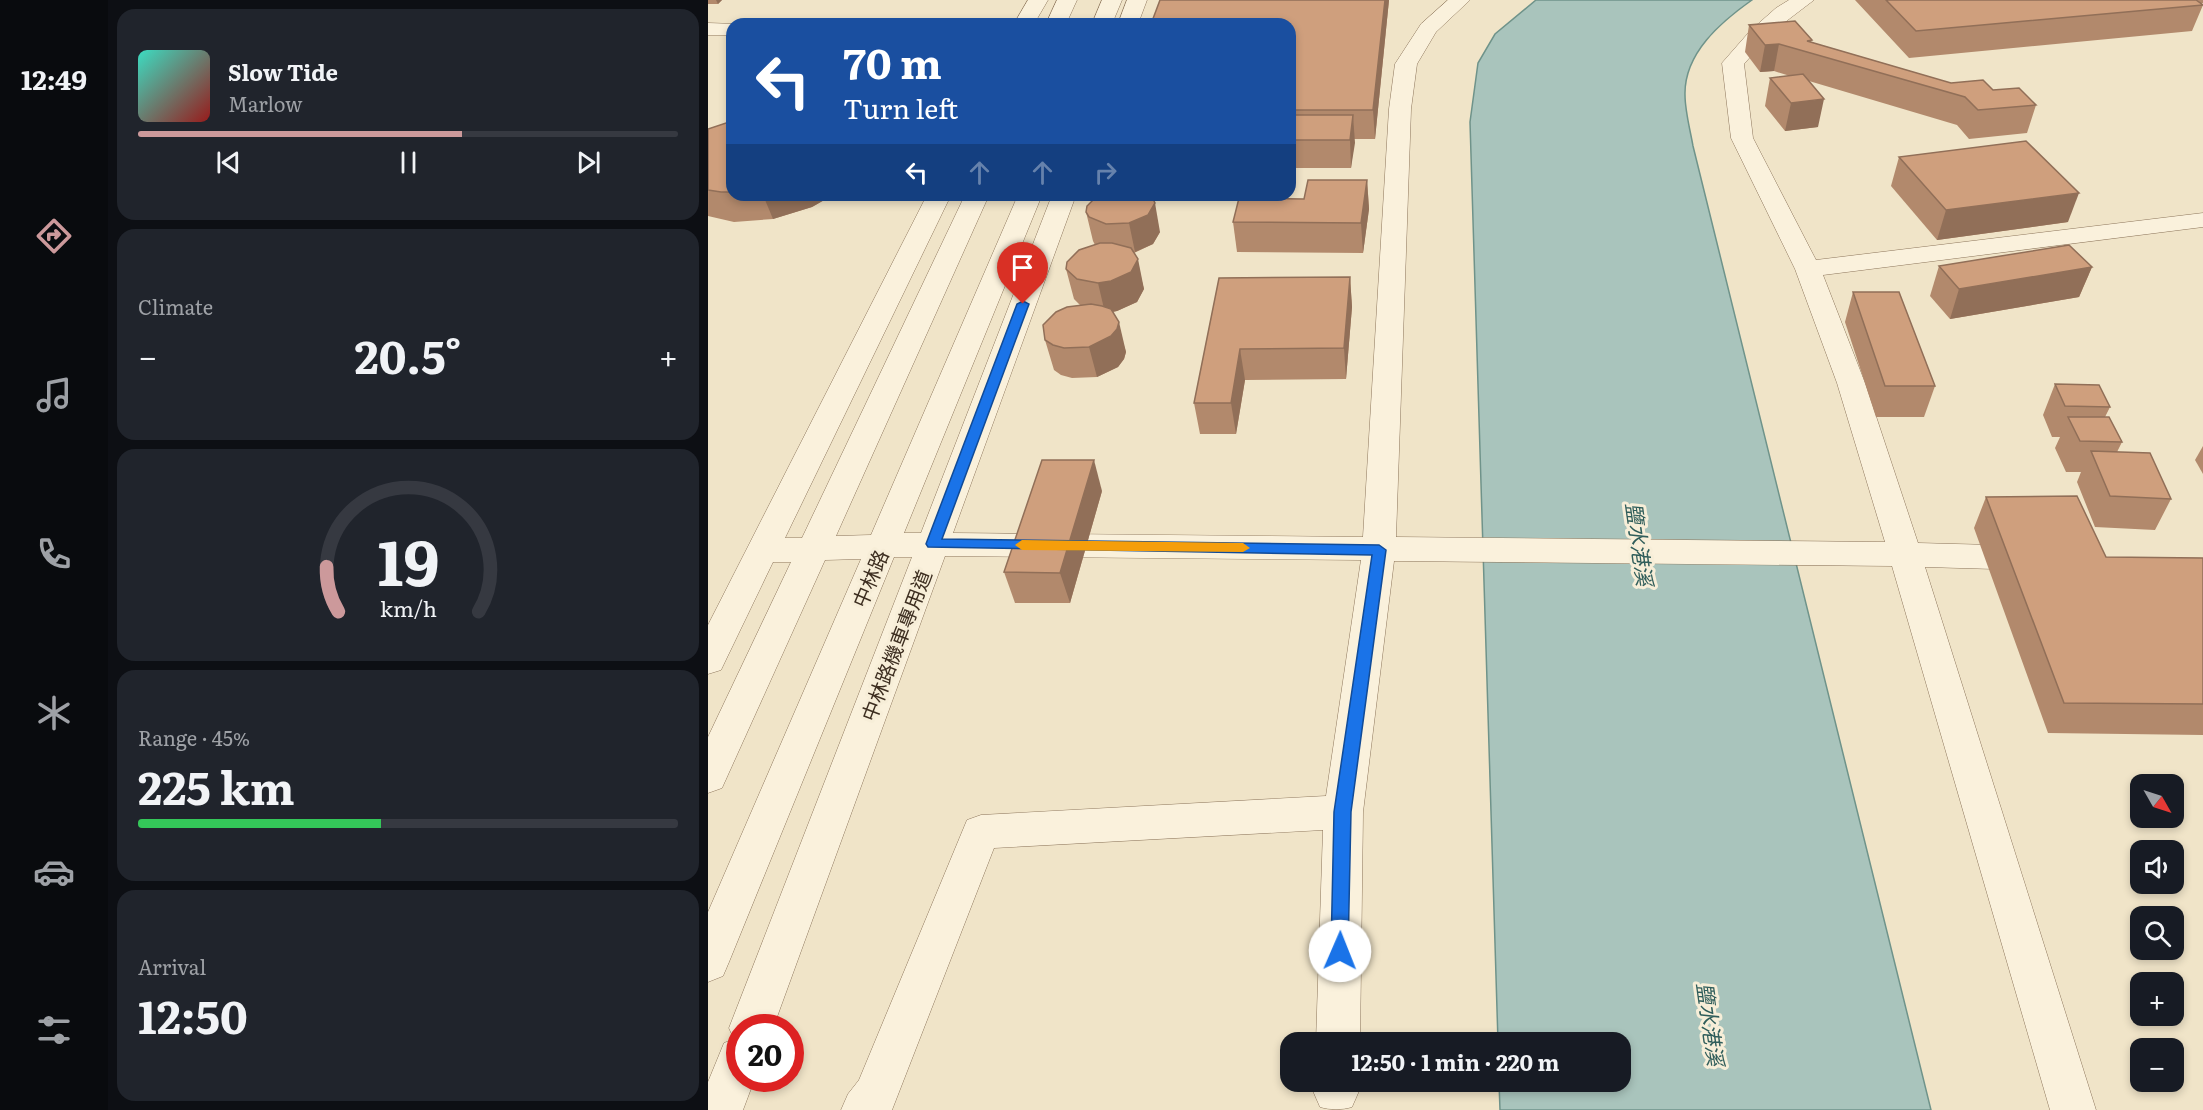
<!DOCTYPE html>
<meta charset="utf-8">
<style>
:root{--surface:#171b24;--page:#20242c;--text:#f1f3f6;--muted:#9ea1a6;--line:#363941;--accent:#cc999b}
body{margin:0;font-family:Literata,"Noto Sans TC",serif;background:var(--page);color:var(--text);height:100vh;display:flex;flex-direction:column;font-size:22px;white-space:nowrap}
*{box-sizing:border-box;margin:0}
p{font-size:20px;color:var(--muted)}
.icon{flex:none;width:33px;height:33px;fill:none;stroke:currentColor;stroke-width:2;stroke-linecap:round;stroke-linejoin:round}
.map{position:relative;flex:1;overflow:hidden}
.sheet{display:flex;flex-direction:column;gap:9px;padding:9px;background:#0d0f14;width:600px}
.sheet>*{flex:none}
.guide{position:absolute;left:18px;top:18px;width:570px;height:183px;border-radius:18px;box-shadow:0 3px 9px #0003;background:#1a4fa0;color:#fff;overflow:hidden}
.needle{width:39px;rotate:129deg}
.fabs{position:absolute;left:1422px;top:774px;display:grid;gap:12px}
.fabs a{display:grid;place-items:center;width:54px;height:54px;border-radius:12px;background:var(--surface);box-shadow:0 3px 9px #0003;font-size:30px}
.speed{position:absolute;left:18px;top:1014px;display:flex;gap:12px;font-size:30px;font-weight:700;text-align:center}
.speed>*{display:grid;place-content:center;width:78px;height:78px;border-radius:50%;background:var(--surface);box-shadow:0 3px 9px #0003;line-height:1}
.speed .limit{border:9px solid #d22;background:#fff;color:#111}
.pin{position:absolute;display:grid;place-items:center;width:51px;height:51px;color:#fff;margin:-62px -26px;border-radius:50% 50% 50% 0;rotate:-45deg;box-shadow:0 0 6px #0007}
.pin .icon{rotate:45deg}
.me{position:absolute;width:66px;margin:-33px;rotate:1deg;stroke-linejoin:round;filter:drop-shadow(0 0 4px #0008)}
.turn{display:flex;align-items:center;gap:21px;height:126px;padding:0 18px;font-size:27px}
.turn .icon{width:78px;height:78px;stroke-width:2.5}
.turn b{display:block;font-size:42px;line-height:51px}
.lanes{display:flex;align-items:center;height:57px;padding:0 18px;background:#0003;justify-content:center;gap:30px;direction:ltr}
.lanes .off{opacity:.35}
.big{font-size:45px;font-weight:700;line-height:1.1}
.sheet .tile{flex:1;display:flex;flex-direction:column;justify-content:center;gap:9px;min-width:0;padding:0 21px;border-radius:18px;background:var(--page)}
.sheet .dial{align-items:center;gap:0}
.dial svg{height:156px;overflow:visible;fill:none;stroke:var(--line);stroke-width:7;stroke-linecap:round;text-anchor:middle}
.dial text{fill:var(--text);stroke:none}
.song{display:flex;align-items:center;gap:18px}
.cover{width:72px;height:72px;border-radius:9px;background:linear-gradient(135deg,hsl(170 70% 55%),hsl(0 70% 35%))}
.played{height:6px;border-radius:3px;background:linear-gradient(90deg,var(--accent) 60%,var(--line) 60%)}
.keys{display:flex;justify-content:space-around;direction:ltr}
.heat{display:flex;justify-content:space-between;align-items:center;font-size:33px;direction:ltr}
.charge{height:9px;border-radius:4px;background:linear-gradient(90deg,#34c759 45%,var(--line) 0)}
.trip{position:absolute;left:572px;top:1032px;width:351px;height:60px;border-radius:18px;background:var(--surface);box-shadow:0 3px 9px #0003;font-weight:700;line-height:60px;text-align:center}
main{display:flex;flex:1;min-height:0}
.menu{display:flex;flex-direction:column;width:108px;justify-content:space-around;align-items:center;background:#090b0e;color:var(--muted)}
.menu .icon{width:42px;height:42px}
.menu .selected{color:var(--accent)}
.menu b{font-size:27px;color:var(--text)}
.map>svg:first-child{display:block}
</style>
<main>
<nav class="menu">
<b>12:49</b>
<svg class="icon selected" aria-label="directions" viewBox="0 0 24 24"><path d="M12 3l9 9-9 9-9-9zM9 14v-3h6M13 9l2 2-2 2"/></svg>
<svg class="icon" aria-label="music" viewBox="0 0 24 24"><path d="M9 18V5l10-2v13"/><circle cx="6" cy="18" r="3"/><circle cx="16" cy="16" r="3"/></svg>
<svg class="icon" aria-label="phone" viewBox="0 0 24 24"><path d="M5 4h4l2 5-3 2q2 4 5 5l2-3 5 2v4C11 20 4 13 5 4z"/></svg>
<svg class="icon" aria-label="climate" viewBox="0 0 24 24"><path d="M12 3v18M4 7l16 10M4 17L20 7"/></svg>
<svg class="icon" aria-label="car" viewBox="0 0 24 24"><path d="M5 17H2v-5l4-1 3-4h7l3 4 3 1v5h-3M9 17h6M6 11h13"/><circle cx="7" cy="17" r="2"/><circle cx="17" cy="17" r="2"/></svg>
<svg class="icon" aria-label="filters" viewBox="0 0 24 24"><path d="M4 7h16M4 17h16"/><circle cx="9" cy="7" r="2"/><circle cx="15" cy="17" r="2"/></svg>
</nav>
<section class="sheet">
<div class="tile">
<div class="song"><i class="cover"></i><div><b>Slow Tide</b><p>Marlow</p></div></div>
<div class="played"></div>
<div class="keys"><svg class="icon" aria-label="previous" viewBox="0 0 24 24"><path d="M18 5L8 12l10 7zM5 5v14"/></svg><svg class="icon" aria-label="pause" viewBox="0 0 24 24"><path d="M8 5v14M16 5v14"/></svg><svg class="icon" aria-label="next" viewBox="0 0 24 24"><path d="M6 5l10 7-10 7zM19 5v14"/></svg></div>
</div>
<div class="tile"><p>Climate</p>
<div class="heat"><a>−</a><b class="big">20.5°</b><a>+</a></div>
</div>
<div class="tile dial"><svg viewBox="0 0 100 80">
<path d="M14 69A42 42 0 1 1 86 69"/>
<path d="M14 69A42 42 0 0 1 8 46" stroke="#cc999b"/>
<text x="50" y="56" font-size="32" font-weight="700">19</text>
<text x="50" y="72" font-size="11">km/h</text>
</svg></div>
<div class="tile"><p>Range · 45%</p><b class="big">225 km</b><div class="charge"></div></div>
<div class="tile"><p>Arrival</p><b class="big">12:50</b></div>
</section>
<div class="map">
<svg width="1495" height="1110" viewBox="0 0 1495 1110">
<rect width="100%" height="100%" fill="#f0e4c8"/>
<path fill="#a9c4bc" stroke="#6f938a" stroke-width="1.5" d="M828 0H1044C1013 22 976 53 977 95 977 111 982 129 985 146L1223 1110H792L791 1082H912V1042H790L762 122 770 63 787 34Z"/>
<g fill="none" stroke-linecap="round" stroke-linejoin="round">
<g stroke="#8d765c" stroke-width="1">
<g id="minor">
<path d="M320 0H340L326 24H306Z"/>
<path d="M349 0H369L358 24H338Z"/>
<path d="M394 0H414L404 24H384Z"/>
<path d="M419 0H439L430 24H410Z"/>
<path d="M740 0H762L728 32 709 64 703 109 688 537 1177 542 1129 383 1087 269 1023 138 1014 63 1042 31 1068 8 1081 0H1106L1064 32 1036 64 1045 138 1108 260 1495 213V227L1115 275 1157 383 1210 543 1322 546 1334 550 1339 558 1334 566 1322 570 1217 567 1388 1110H1342L1184 566 686 561 655 812 652 1042H608L615 830 286 848 184 1110H133L140 1094 151 1080 259 820 273 815 618 796 653 560 237 556 65 1028H32V1078H47L35 1110H0V1082L16 1043 26 1039 21 1028 204 557H186L21 962 15 976 0 982V912L153 559 117 560 14 788 0 793V737L83 562H65L13 670 0 674V625L219 195H243L77 538H94L257 195H281L128 536 163 535 310 195H334L196 533H213L344 195H368L245 533 655 537 681 109 687 64 713 24Z"/>
<path d="M0 23 28 24H24V35H0Z"/>
<path d="M606 1082H652L651 1091 644 1107C634 1110 622 1110 612 1107L605 1091Z"/>
</g>
</g>
<use href="#minor" fill="#faf1dc" fill-rule="evenodd"/>
</g>
<g fill="#b2896c">
<path d="M0 0H14L10 4H0Z"/>
<path d="M681 0 667 139H646L643 168H582V24Z"/>
<path d="M1147 0H1495V3H1493L1495 5 1484 31 1201 58Z"/>
<path d="M1041 25 1104 40 1103 42 1243 83 1285 90 1328 105 1319 133 1261 139 1249 125 1101 81 1110 127 1077 131 1057 106 1062 78 1082 76 1066 71 1052 72 1037 52Z"/>
<path d="M24 121V195H125L104 207 65 219 26 222 0 216V129Z"/>
<path d="M1191 157 1360 222 1229 240 1183 186Z"/>
<path d="M659 180 661 209 655 253 529 252 525 222 596 199Z"/>
<path d="M379 206 452 232 445 244 426 253 436 289 429 302 409 311 405 312 418 352 416 359 410 367 389 377 364 378 353 375 346 370 337 340 372 305 366 299 358 269 387 245 385 241 378 212Z"/>
<path d="M1231 266 1384 267 1371 297 1242 319 1222 296Z"/>
<path d="M642 277 644 307 638 379 537 380 528 434H492L486 403 511 278Z"/>
<path d="M1145 292 1227 386 1216 417H1168L1137 322Z"/>
<path d="M1347 384 1402 407 1397 417 1414 442 1409 452 1463 499 1447 530 1387 527 1369 482 1373 472H1358L1347 448 1352 437H1344L1335 415Z"/>
<path d="M1495 446V474L1487 460Z"/>
<path d="M394 491 362 603H307L296 572Z"/>
<path d="M1278 497 1398 557 1495 558V735L1340 733 1266 528Z"/>
</g>
<g fill="#916f58">
<path d="M8 0H14L10 4Z"/>
<path d="M677 0H681L667 139 665 110Z"/>
<path d="M1071 44 1066 71 1052 72 1057 45Z"/>
<path d="M1116 99 1110 127 1077 131 1083 103Z"/>
<path d="M645 115 647 143 643 168 642 140Z"/>
<path d="M659 180 661 209 655 253 653 223Z"/>
<path d="M1371 193 1360 222 1229 240 1238 210Z"/>
<path d="M55 195H125L104 207 65 219Z"/>
<path d="M447 203 452 232 445 244 427 252 421 223Z"/>
<path d="M430 259 436 289 429 302 409 311 397 313 390 283Z"/>
<path d="M1384 267 1371 297 1242 319 1251 289Z"/>
<path d="M642 277 644 307 638 379 636 348Z"/>
<path d="M411 322 418 352 416 359 410 367 389 377 381 347Z"/>
<path d="M532 349 537 380 528 434 523 403Z"/>
<path d="M386 460 394 491 362 603 352 573Z"/>
</g>
<g fill="#cf9f7d" stroke="#916f58" stroke-width="1.5">
<path d="M452 0H677L665 110H582V24H443Z"/>
<path d="M1178 0H1488L1495 5 1208 31Z"/>
<path d="M1087 21 1104 40 1099 41 1243 83 1275 80 1285 90 1311 88 1328 105 1270 110 1257 97 1071 44 1057 45 1041 25Z"/>
<path d="M1095 74 1116 99 1083 103 1062 78Z"/>
<path d="M582 115H645L642 140H582Z"/>
<path d="M24 121V192H13L0 190V129Z"/>
<path d="M1318 141 1371 193 1238 210 1191 157Z"/>
<path d="M600 180H659L653 223 525 222 531 198 596 199Z"/>
<path d="M390 195H440L444 197 447 203 440 215 421 223 398 224 381 217 378 212 379 206Z"/>
<path d="M392 243H404L423 248 430 259 423 272 403 281 390 283 369 279 358 269 359 262 371 250Z"/>
<path d="M1361 245 1384 267 1251 289 1231 266Z"/>
<path d="M642 277 636 348 532 349 523 403H486L511 278Z"/>
<path d="M1145 292H1191L1227 386H1177Z"/>
<path d="M383 304 394 306 403 309 411 322 409 329 403 336 381 347 356 348 345 345 337 340 335 325 348 312 359 307Z"/>
<path d="M1347 384 1391 385 1402 407 1357 406Z"/>
<path d="M1360 417H1401L1414 442 1372 441Z"/>
<path d="M1383 451 1442 453 1463 499 1402 496Z"/>
<path d="M334 460H386L352 573 296 572Z"/>
<path d="M1369 496 1398 557 1495 558V704L1356 703 1278 497Z"/>
</g>
<path fill="#1a73e8" stroke="#114b97" stroke-width="1.5" d="M315 301 321 304 234 539 671 545 678 550 643 812 640 951 638 956 632 959 625 956 623 951 626 812 664 555 220 547 218 544 309 304Z"/>
<path fill="#f59e0b" d="M314 540 535 543 542 548 535 552 314 550 307 545Z"/>
<g text-anchor="middle" dominant-baseline="central" stroke-width="6" stroke-linejoin="round" paint-order="stroke">
<g font-size="20" fill="#3d2e20" stroke="#f7eed8">
<text transform="translate(161 578) rotate(-67)">中林路</text>
<text transform="translate(187 645) rotate(-69)">中林路機車專用道</text>
</g>
<g font-size="21" font-style="italic" fill="#2f5d5a" stroke="#f7eed8">
<text transform="translate(933 544) rotate(82)">鹽水港溪</text>
<text transform="translate(1004 1024) rotate(82)">鹽水港溪</text>
</g>
</g>
</svg>
<div class="fabs">
<a><svg class="needle" viewBox="-14 -14 28 28"><path d="M0-13l5 13h-10z" fill="#e53935"/><path d="M0 13l5-13h-10z" fill="#9ea1a6"/></svg></a>
<a><svg class="icon" aria-label="sound" viewBox="0 0 24 24"><path d="M4 9h4l5-4v14l-5-4H4zM17 9q2 3 0 6"/></svg></a>
<a><svg class="icon" aria-label="search" viewBox="0 0 24 24"><circle cx="10" cy="10" r="6"/><path d="M15 15l6 6"/></svg></a>
<a>+</a>
<a>−</a>
</div>
<div class="speed"><div class="limit">20</div></div>
<div class="pin" style="left:315px;top:304px;background:#d93025"><svg class="icon" aria-label="arrive" viewBox="0 0 24 24"><path d="M6 21V4h12l-3 4 3 4H6"/></svg></div>
<svg class="me" style="left:632px;top:951px" viewBox="-20 -20 40 40"><circle r="19" fill="#fff"/><path d="M0-13L10 11 0 6-10 11z" fill="#1a73e8"/></svg>
<div class="trip">12:50 · 1 min · 220 m</div>
<div class="guide">
<div class="turn"><svg class="icon" aria-label="left" viewBox="0 0 24 24"><path d="M17 20v-9H6M10 6l-5 5 5 5"/></svg><div><b>70 m</b>Turn left</div></div>
<div class="lanes"><svg class="icon" aria-label="left" viewBox="0 0 24 24"><path d="M17 20v-9H6M10 6l-5 5 5 5"/></svg><svg class="icon off" aria-label="ahead" viewBox="0 0 24 24"><path d="M12 20V5M6 11l6-6 6 6"/></svg><svg class="icon off" aria-label="ahead" viewBox="0 0 24 24"><path d="M12 20V5M6 11l6-6 6 6"/></svg><svg class="icon off" aria-label="right" viewBox="0 0 24 24"><path d="M7 20v-9h11M14 6l5 5-5 5"/></svg></div>
</div>
</div>
</main>
